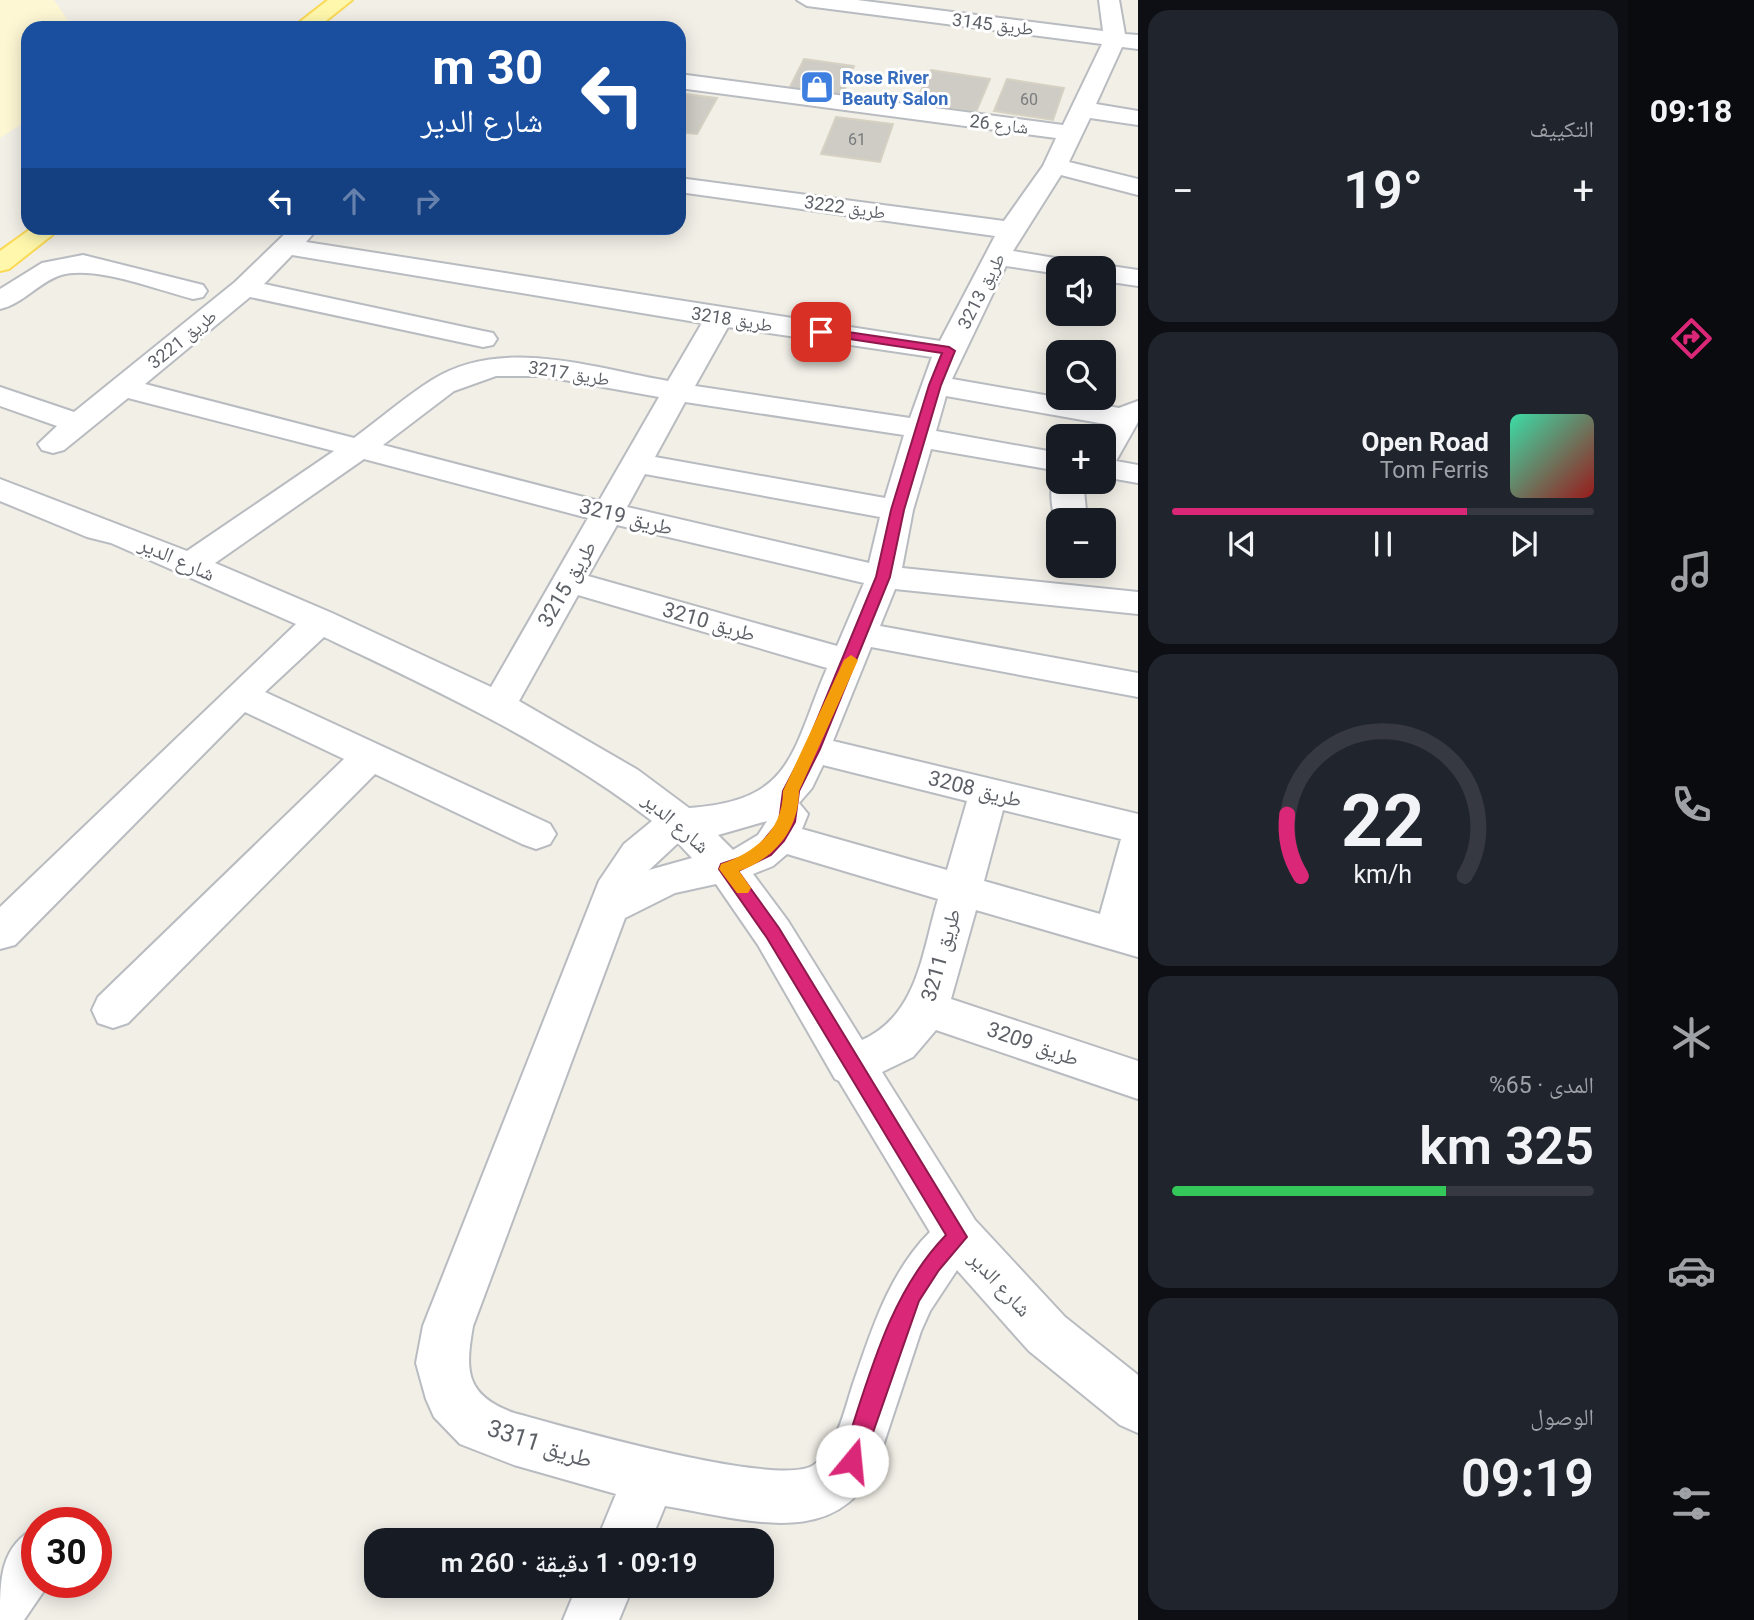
<!DOCTYPE html>
<html lang="ar">
<meta charset="utf-8">
<style>
:root{--surface:#171b24;--page:#20242c;--text:#f1f3f6;--muted:#9ea1a6;--line:#363941;--accent:#db2777}
body{margin:0;font-family:Roboto,"Noto Naskh Arabic",sans-serif;background:var(--page);color:var(--text);direction:rtl;height:100vh;display:flex;flex-direction:column;font-size:26px;white-space:nowrap}
*{box-sizing:border-box;margin:0}
p{font-size:23px;color:var(--muted)}
.icon{flex:none;width:38px;height:38px;fill:none;stroke:currentColor;stroke-width:2;stroke-linecap:round;stroke-linejoin:round}
.map{position:relative;flex:1;overflow:hidden;direction:ltr}
.sheet{display:flex;flex-direction:column;gap:10px;padding:10px;background:#0d0f14;width:490px}
.sheet>*{flex:none}
.banner{position:absolute;left:21px;top:21px;width:665px;height:214px;border-radius:21px;box-shadow:0 4px 18px #0003;direction:rtl;background:#1a4fa0;color:#fff;overflow:hidden}
.fabs{position:absolute;left:1046px;top:256px;display:grid;gap:14px}
.fabs a{display:grid;place-items:center;width:70px;height:70px;border-radius:14px;background:var(--surface);box-shadow:0 4px 18px #0003;font-size:35px}
.speed{position:absolute;left:21px;top:1507px;display:flex;gap:14px;font-size:35px;font-weight:700;text-align:center}
.speed>*{display:grid;place-content:center;width:91px;height:91px;border-radius:50%;background:var(--surface);box-shadow:0 4px 18px #0003;line-height:1}
.speed .limit{border:10px solid #d22;background:#fff;color:#111}
.pin{position:absolute;display:grid;place-items:center;width:60px;height:60px;color:#fff;margin:-30px;border-radius:14px;box-shadow:0 4px 10px #0006}
.me{position:absolute;width:77px;margin:-38px;rotate:17deg;stroke-linejoin:round;filter:drop-shadow(0 0 5px #0008)}
.turn{display:flex;align-items:center;gap:24px;height:147px;padding:0 28px;font-size:32px}
.turn .icon{width:91px;height:91px;stroke-width:2.5}
.turn b{display:block;font-size:49px;line-height:60px}
.lanes{display:flex;align-items:center;height:66px;padding:0 28px;background:#0003;justify-content:center;gap:35px;direction:ltr}
.lanes .off{opacity:.35}
.big{font-size:52px;font-weight:600;line-height:1.1}
.sheet .widget{flex:1;display:flex;flex-direction:column;justify-content:center;gap:10px;min-width:0;padding:0 24px;border-radius:21px;background:var(--page)}
.sheet .dial{align-items:center;gap:0}
.dial svg{height:182px;overflow:visible;fill:none;stroke:var(--line);stroke-width:7;stroke-linecap:round;text-anchor:middle}
.dial text{fill:var(--text);stroke:none}
.song{display:flex;align-items:center;gap:21px}
.cover{width:84px;height:84px;border-radius:10px;background:linear-gradient(135deg,hsl(160 70% 55%),hsl(0 70% 35%))}
.played{height:7px;border-radius:4px;background:linear-gradient(90deg,var(--accent) 70%,var(--line) 70%)}
.keys{display:flex;justify-content:space-around;direction:ltr}
.heat{display:flex;justify-content:space-between;align-items:center;font-size:38px;direction:ltr}
.charge{height:10px;border-radius:5px;background:linear-gradient(90deg,#34c759 65%,var(--line) 0)}
.trip{position:absolute;left:364px;top:1528px;width:410px;height:70px;border-radius:21px;background:var(--surface);box-shadow:0 4px 18px #0003;font-weight:600;line-height:70px;text-align:center;direction:rtl}
main{display:flex;flex:1;min-height:0}
.dock{display:flex;flex-direction:column;width:126px;justify-content:space-around;align-items:center;background:#090b0e;color:var(--muted)}
.dock .icon{width:49px;height:49px}
.dock .current{color:var(--accent)}
.dock b{font-size:32px;color:var(--text)}
.map>svg:first-child{display:block}
</style>
<main>
<nav class="dock">
<b>09:18</b>
<svg class="icon current" aria-label="directions" viewBox="0 0 24 24"><path d="M12 3l9 9-9 9-9-9zM9 14v-3h6M13 9l2 2-2 2"/></svg>
<svg class="icon" aria-label="music" viewBox="0 0 24 24"><path d="M9 18V5l10-2v13"/><circle cx="6" cy="18" r="3"/><circle cx="16" cy="16" r="3"/></svg>
<svg class="icon" aria-label="phone" viewBox="0 0 24 24"><path d="M5 4h4l2 5-3 2q2 4 5 5l2-3 5 2v4C11 20 4 13 5 4z"/></svg>
<svg class="icon" aria-label="climate" viewBox="0 0 24 24"><path d="M12 3v18M4 7l16 10M4 17L20 7"/></svg>
<svg class="icon" aria-label="car" viewBox="0 0 24 24"><path d="M5 17H2v-5l4-1 3-4h7l3 4 3 1v5h-3M9 17h6M6 11h13"/><circle cx="7" cy="17" r="2"/><circle cx="17" cy="17" r="2"/></svg>
<svg class="icon" aria-label="filters" viewBox="0 0 24 24"><path d="M4 7h16M4 17h16"/><circle cx="9" cy="7" r="2"/><circle cx="15" cy="17" r="2"/></svg>
</nav>
<section class="sheet">
<div class="widget"><p>التكييف</p>
<div class="heat"><a>−</a><b class="big">19°</b><a>+</a></div>
</div>
<div class="widget">
<div class="song"><i class="cover"></i><div><b>Open Road</b><p>Tom Ferris</p></div></div>
<div class="played"></div>
<div class="keys"><svg class="icon" aria-label="previous" viewBox="0 0 24 24"><path d="M18 5L8 12l10 7zM5 5v14"/></svg><svg class="icon" aria-label="pause" viewBox="0 0 24 24"><path d="M8 5v14M16 5v14"/></svg><svg class="icon" aria-label="next" viewBox="0 0 24 24"><path d="M6 5l10 7-10 7zM19 5v14"/></svg></div>
</div>
<div class="widget dial"><svg viewBox="0 0 100 80">
<path d="M14 69A42 42 0 1 1 86 69"/>
<path d="M14 69A42 42 0 0 1 8 42" stroke="#db2777"/>
<text x="50" y="56" font-size="32" font-weight="700">22</text>
<text x="50" y="72" font-size="11">km/h</text>
</svg></div>
<div class="widget"><p>المدى · 65%</p><b class="big">325 km</b><div class="charge"></div></div>
<div class="widget"><p>الوصول</p><b class="big">09:19</b></div>
</section>
<div class="map">
<svg width="1138" height="1620" viewBox="0 0 1138 1620">
<rect width="100%" height="100%" fill="#f1efe6"/>
<path fill="#fdf7d4" d="M0 0H54L73 28H28V120L0 138Z"/>
<g fill="#ceccc4" stroke="#d6d1c3" stroke-width="2">
<path d="M804 59 854 66 841 98 788 91Z"/>
<path d="M931 70 990 79 976 112 915 103Z"/>
<path d="M1007 79 1064 88 1053 120 994 111Z"/>
<path d="M679 93 717 98 697 134 679 132Z"/>
<path d="M836 117 893 124 880 162 821 154Z"/>
</g>
<g fill="none" stroke-linecap="round" stroke-linejoin="round">
<g stroke="#b8bbc0" stroke-width="4">
<g id="minor">
<path d="M797 0H857L1103 31 1099 0H1119L1125 34 1138 35V49L1122 47 1096 104 1138 111V125L1090 118 1069 162 1138 179V195L1061 175 1013 251 1079 262 1083 268H1059V274L1006 266 952 379 1119 408 1138 401V422L1116 461 1138 465V483L1104 477V436H1099L1105 424 946 396 936 431 1059 453V471L931 449 913 510 902 568 1138 592V614L895 589 880 626 1138 673V697L871 647 833 741 1138 814V957L976 910 951 999 1138 1061V1099L936 1030 913 1057 882 1072 975 1220 1065 1317 1138 1375V1433L1120 1425 1029 1351 957 1270 930 1311 921 1331 878 1461C840 1554 742 1518 665 1506L651 1540H597L616 1494 514 1465 460 1444 434 1417 426 1399 416 1363 423 1326 599 881 624 844 652 821C552 744 438 691 324 637L265 692 550 824 556 834 550 844 536 849 522 844 375 774 128 1023 113 1028 98 1023 92 1010 98 997 344 759 245 712 15 945 0 949V907L296 624 111 543 87 537 0 501V479L187 551 334 451 128 398 64 450 53 453 42 450 38 444 57 426 0 406V387L74 412 235 282 291 228H318L306 242 940 341 995 236 679 192V178L1004 221 1043 166 1056 138 679 88V74L1063 125 1102 44 807 6ZM292 255 702 323 668 381C593 368 502 336 432 380 405 397 380 419 354 438L145 384 250 297 483 347 493 345 497 339 493 333 483 331 264 284ZM728 327 932 357 910 418 695 386ZM496 376H542L659 397 599 501 383 445 454 391ZM685 402 904 435 885 498 655 457ZM364 459 588 518 491 687 332 613 215 563ZM645 474 880 517 869 563 627 507ZM617 525 864 583 837 646 588 576ZM578 595 827 668C791 752 794 801 689 808L638 770 519 701ZM823 765 967 801 947 870 802 829 808 814 799 803 812 788ZM1003 810 1121 839 1100 914 984 881ZM767 821 758 835 733 850 718 835ZM678 843 692 858 649 870ZM787 854 938 899C922 952 918 1015 862 1040L788 921 753 874 773 866ZM716 884 758 945 835 1079 839 1081 930 1232C890 1272 873 1326 855 1378 845 1406 839 1444 815 1464 784 1491 559 1425 514 1413 465 1395 465 1371 473 1326L625 918 675 893Z"/>
<path d="M83 255 203 285 207 291 203 297 193 299C158 290 95 265 61 275 39 282 23 304 0 309V289L42 263Z"/>
<path d="M1104 265 1138 270V286L1104 281V268H1094Z"/>
<path d="M1056 474H1059V481H1083L1087 520H1059V526C1051 514 1048 485 1056 474Z"/>
<path d="M37 1527V1582H50L24 1620H0C0 1578 0 1546 37 1527Z"/>
<path d="M577 1586H633L619 1620H563Z"/>
</g>
</g>
<g stroke="#fbd954" stroke-width="4">
<g id="major">
<path d="M328 0H352L317 28H292Z"/>
<path d="M32 228H61L9 269 0 271V251Z"/>
</g>
</g>
<use href="#minor" fill="#fff" fill-rule="evenodd"/>
<use href="#major" fill="#fff8ac" fill-rule="evenodd"/>
</g>
<path fill="#db2777" stroke="#8e194d" stroke-width="2" d="M821 328 949 347 955 351 941 385 904 510 890 577 820 749 799 791 795 822 784 841 771 855 738 871 779 928 967 1237 939 1270 919 1301 863 1461 859 1468 852 1471 844 1468 841 1461C868 1382 887 1296 946 1235L767 938 719 869 721 864 742 857 759 846 779 822 783 791 805 749 876 577 891 510 929 385 942 353 817 334 815 332Z"/>
<path fill="#f59e0b" d="M851 655 858 660 799 791C799 830 774 859 739 871L751 888 748 893H737L719 869 721 864C756 852 783 830 783 791L844 660Z"/>
<defs>
<g id="shop-square" transform="scale(1.75)"><rect x="-9" y="-9" width="18" height="18" rx="4" fill="#3f7fe0" stroke="#fff"/><path d="M-5-2.5h2.3a2.7 3.5 0 0 1 5.4 0H5L5.5 6h-11ZM-1.5-2.5h3a1.5 2.3 0 0 0-3 0Z" fill="#fff"/></g>
</defs>
<g fill-rule="evenodd">
<use href="#shop-square" x="817" y="87"/>
</g>
<g text-anchor="middle" dominant-baseline="central" stroke-width="6" stroke-linejoin="round" paint-order="stroke">
<g font-size="16" fill="#797c7e">
<text x="1029" y="99">60</text>
<text x="857" y="139">61</text>
</g>
<g font-size="18" fill="#5d6167" stroke="#fff">
<text transform="translate(993 24) rotate(7)">طريق 3145</text>
<text transform="translate(999 124) rotate(7)">شارع 26</text>
<text transform="translate(845 207) rotate(8)">طريق 3222</text>
<text transform="translate(981 291) rotate(-63)">طريق 3213</text>
<text transform="translate(732 319) rotate(9)">طريق 3218</text>
<text transform="translate(182 339) rotate(-39)">طريق 3221</text>
<text transform="translate(569 373) rotate(9)">طريق 3217</text>
</g>
<g font-size="18" font-weight="bold" fill="#366cbe" stroke="#fff" text-anchor="start">
<text x="842" y="77">Rose River<tspan x="842" dy="21">Beauty Salon</tspan></text>
</g>
<g font-size="21" fill="#5d6167" stroke="#fff">
<text transform="translate(626 517) rotate(14)">طريق 3219</text>
<text transform="translate(177 559) rotate(24)">شارع الدير</text>
<text transform="translate(567 584) rotate(-60)">طريق 3215</text>
<text transform="translate(709 622) rotate(16)">طريق 3210</text>
<text transform="translate(975 789) rotate(14)">طريق 3208</text>
<text transform="translate(676 823) rotate(41)">شارع الدير</text>
<text transform="translate(941 955) rotate(-74)">طريق 3211</text>
<text transform="translate(1033 1044) rotate(19)">طريق 3209</text>
<text transform="translate(1000 1284) rotate(47)">شارع الدير</text>
</g>
<g font-size="24" fill="#5d6167" stroke="#fff">
<text transform="translate(540 1444) rotate(18)">طريق 3311</text>
</g>
</g>
</svg>
<div class="fabs">
<a><svg class="icon" aria-label="sound" viewBox="0 0 24 24"><path d="M4 9h4l5-4v14l-5-4H4zM17 9q2 3 0 6"/></svg></a>
<a><svg class="icon" aria-label="search" viewBox="0 0 24 24"><circle cx="10" cy="10" r="6"/><path d="M15 15l6 6"/></svg></a>
<a>+</a>
<a>−</a>
</div>
<div class="speed"><div class="limit">30</div></div>
<div class="pin" style="left:821px;top:332px;background:#d93025"><svg class="icon" aria-label="arrive" viewBox="0 0 24 24"><path d="M6 21V4h12l-3 4 3 4H6"/></svg></div>
<svg class="me" style="left:852px;top:1461px" viewBox="-20 -20 40 40"><circle r="19" fill="#fff"/><path d="M0-13L10 11 0 6-10 11z" fill="#db2777"/></svg>
<div class="trip">09:19 · 1 دقيقة · 260 m</div>
<div class="banner">
<div class="turn"><svg class="icon" aria-label="left" viewBox="0 0 24 24"><path d="M17 20v-9H6M10 6l-5 5 5 5"/></svg><div><b>30 m</b>شارع الدير</div></div>
<div class="lanes"><svg class="icon" aria-label="left" viewBox="0 0 24 24"><path d="M17 20v-9H6M10 6l-5 5 5 5"/></svg><svg class="icon off" aria-label="ahead" viewBox="0 0 24 24"><path d="M12 20V5M6 11l6-6 6 6"/></svg><svg class="icon off" aria-label="right" viewBox="0 0 24 24"><path d="M7 20v-9h11M14 6l5 5-5 5"/></svg></div>
</div>
</div>
</main>
